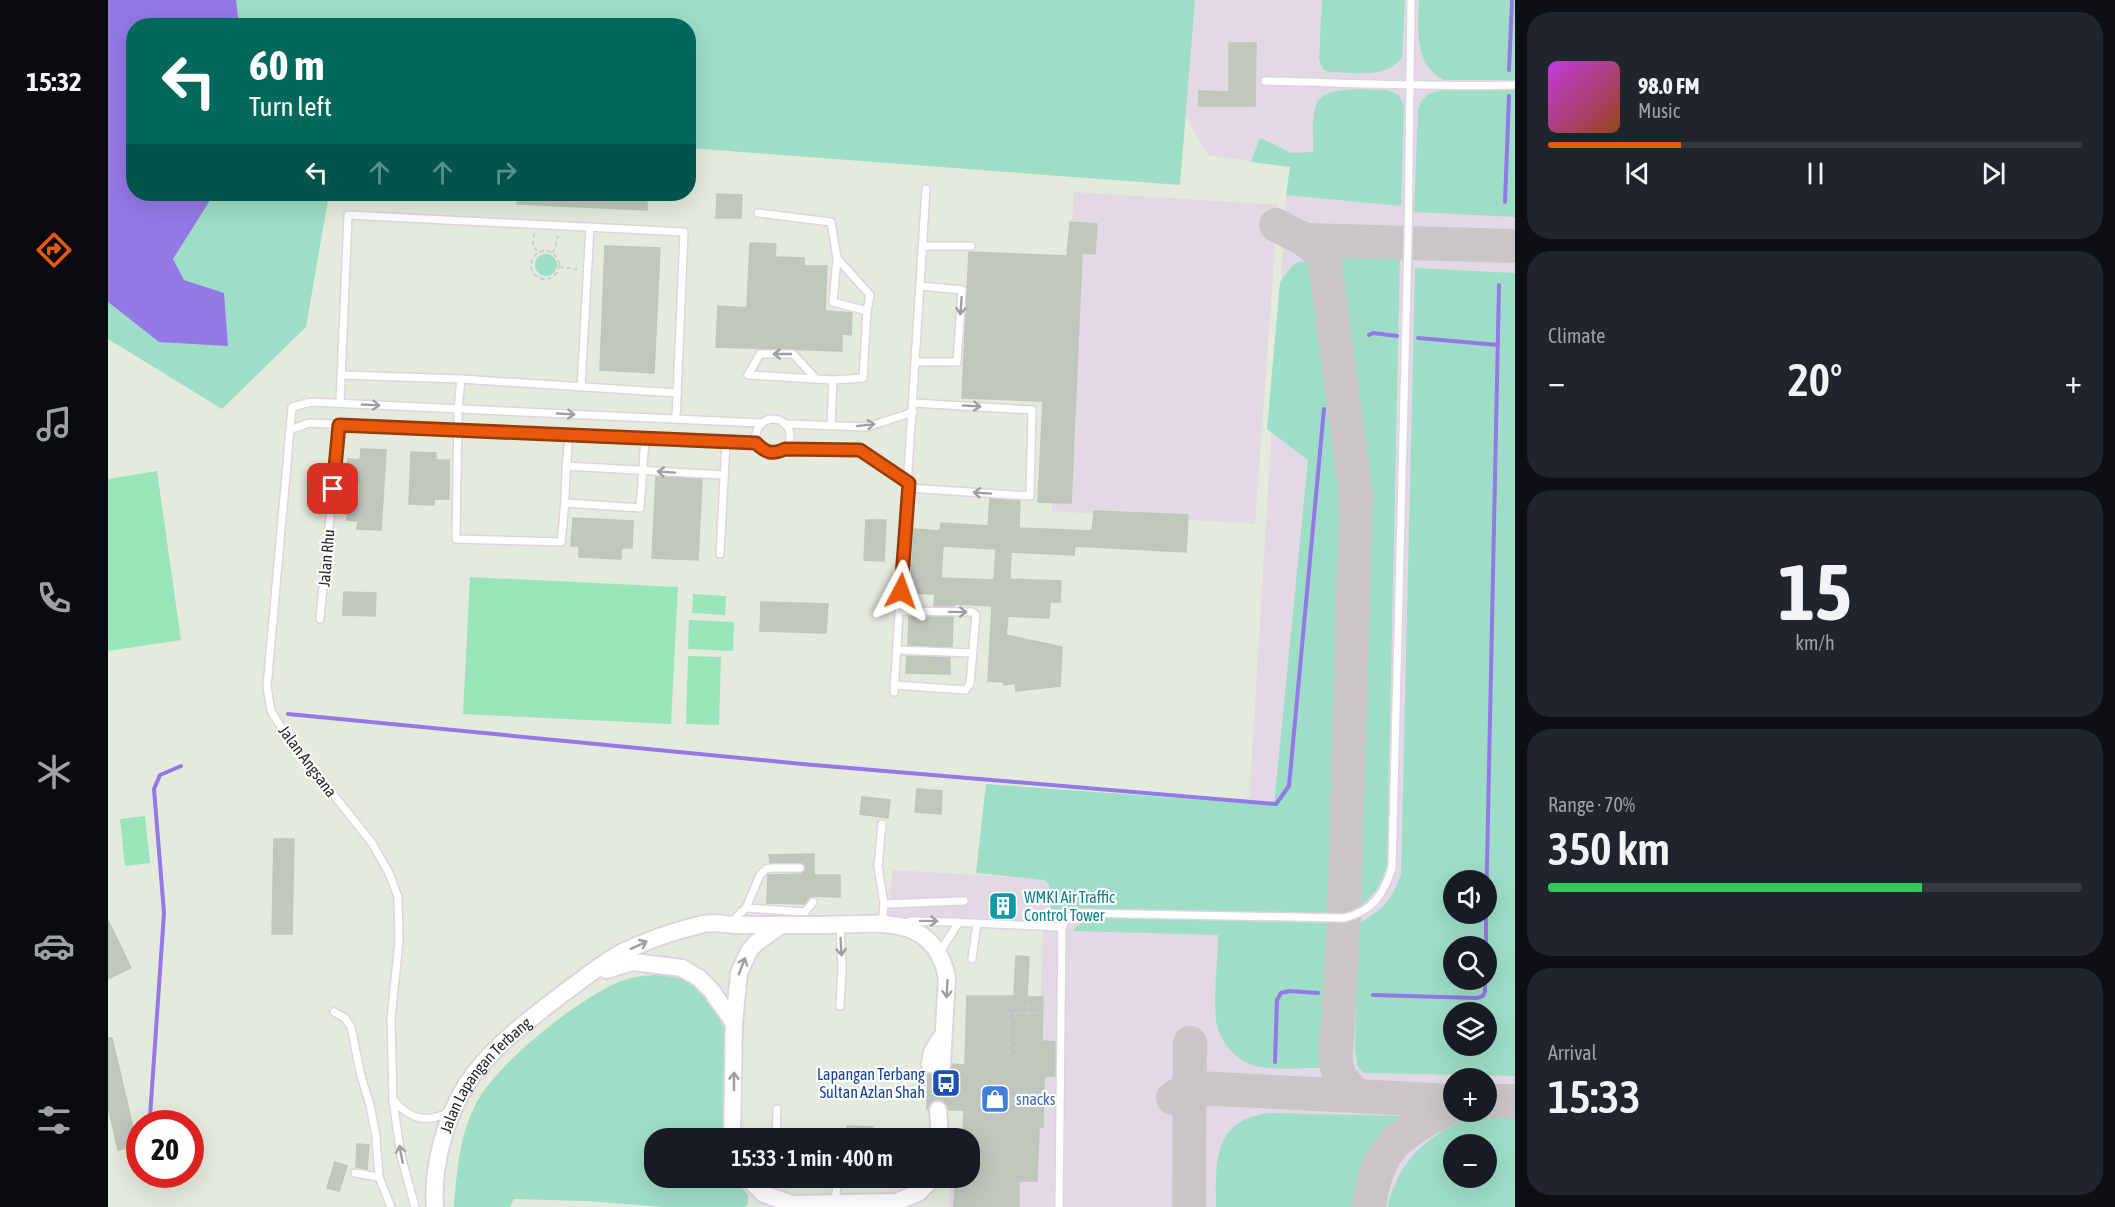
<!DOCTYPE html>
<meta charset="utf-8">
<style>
:root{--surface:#171b24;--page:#20242c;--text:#f1f3f6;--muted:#9ea1a6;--line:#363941;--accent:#ea580c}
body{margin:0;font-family:"Asap Condensed",sans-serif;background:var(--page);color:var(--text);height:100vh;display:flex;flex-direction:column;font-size:22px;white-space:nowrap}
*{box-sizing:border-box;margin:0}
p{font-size:20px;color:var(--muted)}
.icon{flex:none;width:33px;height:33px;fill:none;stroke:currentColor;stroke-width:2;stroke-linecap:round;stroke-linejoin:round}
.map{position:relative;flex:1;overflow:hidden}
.sheet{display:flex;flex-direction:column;gap:12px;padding:12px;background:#0d0f14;width:600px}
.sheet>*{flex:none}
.guide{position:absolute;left:18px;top:18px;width:570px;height:183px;border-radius:24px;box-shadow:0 6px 24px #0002;background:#00695c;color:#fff;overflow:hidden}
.tools{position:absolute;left:1335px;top:870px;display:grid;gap:12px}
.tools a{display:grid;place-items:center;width:54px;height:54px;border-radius:50%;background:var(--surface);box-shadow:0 6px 24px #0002;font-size:30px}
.speed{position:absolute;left:18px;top:1110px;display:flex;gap:12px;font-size:30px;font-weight:700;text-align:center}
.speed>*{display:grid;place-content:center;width:78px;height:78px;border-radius:50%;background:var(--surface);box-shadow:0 6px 24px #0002;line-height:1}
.speed .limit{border:9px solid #d22;background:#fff;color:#111}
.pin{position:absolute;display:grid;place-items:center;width:51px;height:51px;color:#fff;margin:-26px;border-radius:12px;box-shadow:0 3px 9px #0006}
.me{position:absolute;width:66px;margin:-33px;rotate:4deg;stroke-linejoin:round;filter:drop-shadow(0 0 4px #0008)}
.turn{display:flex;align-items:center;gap:21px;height:126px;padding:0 24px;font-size:27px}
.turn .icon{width:78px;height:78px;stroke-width:2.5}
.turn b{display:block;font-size:42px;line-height:51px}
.lanes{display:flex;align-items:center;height:57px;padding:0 24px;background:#0003;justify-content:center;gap:30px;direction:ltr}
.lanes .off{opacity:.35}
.big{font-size:45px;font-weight:600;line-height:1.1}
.sheet .card{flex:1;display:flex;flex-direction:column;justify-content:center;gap:9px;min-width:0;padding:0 21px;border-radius:24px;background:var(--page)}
.sheet .dial{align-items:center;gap:0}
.dial b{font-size:78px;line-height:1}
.song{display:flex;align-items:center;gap:18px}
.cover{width:72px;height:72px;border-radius:9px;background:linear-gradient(135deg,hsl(290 70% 55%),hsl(20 70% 35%))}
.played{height:6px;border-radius:3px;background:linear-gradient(90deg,var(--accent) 25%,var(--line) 25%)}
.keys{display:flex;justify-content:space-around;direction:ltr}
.heat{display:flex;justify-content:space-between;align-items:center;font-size:33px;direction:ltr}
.charge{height:9px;border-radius:4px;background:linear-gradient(90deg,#34c759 70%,var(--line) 0)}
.trip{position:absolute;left:536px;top:1128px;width:336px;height:60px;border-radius:24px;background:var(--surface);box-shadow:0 6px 24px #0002;font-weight:600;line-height:60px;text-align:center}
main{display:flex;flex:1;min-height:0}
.tabs{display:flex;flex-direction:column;width:108px;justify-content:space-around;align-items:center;background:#090b0e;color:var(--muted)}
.tabs .icon{width:42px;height:42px}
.tabs .active{color:var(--accent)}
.tabs b{font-size:27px;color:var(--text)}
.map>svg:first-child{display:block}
</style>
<main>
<nav class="tabs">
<b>15:32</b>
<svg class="icon active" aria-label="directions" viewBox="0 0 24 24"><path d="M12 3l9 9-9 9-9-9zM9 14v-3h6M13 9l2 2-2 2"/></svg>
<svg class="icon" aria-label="music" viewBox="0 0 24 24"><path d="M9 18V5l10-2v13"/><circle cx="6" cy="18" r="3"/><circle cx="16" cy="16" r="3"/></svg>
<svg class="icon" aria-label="phone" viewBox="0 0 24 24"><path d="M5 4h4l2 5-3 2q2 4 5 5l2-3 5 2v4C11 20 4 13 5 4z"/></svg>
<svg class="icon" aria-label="climate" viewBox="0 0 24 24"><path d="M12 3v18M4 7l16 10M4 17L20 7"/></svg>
<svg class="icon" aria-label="car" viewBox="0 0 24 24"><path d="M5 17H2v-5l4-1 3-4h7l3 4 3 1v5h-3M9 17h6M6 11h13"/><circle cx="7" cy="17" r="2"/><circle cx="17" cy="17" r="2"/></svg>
<svg class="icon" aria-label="filters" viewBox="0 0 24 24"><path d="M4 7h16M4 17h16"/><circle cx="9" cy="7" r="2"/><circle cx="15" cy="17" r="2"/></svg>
</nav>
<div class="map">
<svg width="1407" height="1207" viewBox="0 0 1407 1207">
<rect width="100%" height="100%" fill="#e4ebdd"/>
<g fill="#e2d9e4" fill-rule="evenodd">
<path d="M1087 0H1407V1207H841L843 1180H854V1178H861V1138H855L856 1110 819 1109 820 1064H857L859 996 933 997 935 924 779 920 785 870 936 879 941 884 1165 805 1141 802 1178 195 1182 167 1100 155 1077 115ZM1346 880H1378V914H1346ZM1346 946H1378V980H1346ZM1346 1012H1378V1046H1346ZM1346 1078H1378V1112H1346ZM1346 1144H1378V1178H1346Z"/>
<path d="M966 192 1170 205 1147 524 944 511Z"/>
</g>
<g fill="#9edec7" fill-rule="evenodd">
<path d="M128 0H1087L1072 185 581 148 580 26 131 25Z"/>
<path d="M1214 0H1297L1294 57C1279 80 1244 72 1220 72L1215 69 1211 60Z"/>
<path d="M1311 0H1407V80H1336C1306 65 1310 29 1311 0Z"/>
<path d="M1341 89H1407V217L1306 212 1310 109C1316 92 1325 92 1341 89Z"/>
<path d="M1280 90 1291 95 1296 105 1293 206 1178 195 1182 167 1143 162 1152 138 1183 153 1205 152C1206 138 1203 119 1208 105 1215 84 1260 90 1280 90Z"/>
<path d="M106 194H221L198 327 114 409 0 339V302L51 342 116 294 76 280 64 259Z"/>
<path d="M1238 253 1292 257 1279 865C1273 885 1265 898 1248 909L1259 502 1257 470 1228 266 1229 260Z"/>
<circle cx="438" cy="265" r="11"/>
<path d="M1191 261 1204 264 1207 268 1217 308 1240 466 1241 503 1230 914 1206 915 943 909 941 884 936 880 868 873 878 784 1166 805 1200 460 1159 429 1172 282 1184 266Z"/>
<path d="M1307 268 1407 273V1076L1257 1073 1253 1071 1249 1065 1247 1048 1250 924C1275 909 1283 902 1293 874ZM1346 880H1378V914H1346ZM1346 946H1378V980H1346ZM1346 1012H1378V1046H1346Z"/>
<path d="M1000 918 1227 923 1222 1054 1218 1064 1213 1068C1193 1068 1172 1070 1152 1067 1130 1064 1110 1041 1108 1019 1105 992 1110 963 1110 935L965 931C973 919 987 919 1000 918Z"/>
<path d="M554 974 582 981 606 1004 618 1033 617 1138H546V1178H626L640 1195V1204L637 1207H555L478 1201 406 1199 402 1207H346C349 1170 351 1134 370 1100 393 1060 478 991 522 978 533 976 544 975 554 974Z"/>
<path d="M1163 1113 1295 1116 1281 1129 1253 1177 1250 1207H1108C1108 1160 1105 1119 1163 1113Z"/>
<path d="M1361 1117 1407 1118V1207H1280C1280 1199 1284 1192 1287 1185 1300 1151 1329 1132 1361 1117ZM1378 1144V1178H1346V1144Z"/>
</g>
<g fill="#9ae4b9">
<path d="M49 471 73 640 0 651V479Z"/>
<path d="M362 577 570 587 563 724 355 714Z"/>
<path d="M585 594 618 596 617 615 584 613Z"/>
<path d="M581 620 626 622 625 651 580 649Z"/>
<path d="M580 656 613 657 611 725 578 724Z"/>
<path d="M37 816 42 863 17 866 12 819Z"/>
</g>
<path fill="#9478e6" d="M0 0H128L131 25 26 26V194H106L65 259 76 280 116 293 120 346 51 342 0 302Z"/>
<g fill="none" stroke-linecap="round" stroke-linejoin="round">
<g stroke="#9478e6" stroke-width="4">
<path d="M1401 70 1404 0"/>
<path d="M1397 202 1401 96"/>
<path d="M1261 335 1265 333 1289 336"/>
<path d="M1310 338 1390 345"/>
<path d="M180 714 694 764 1168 804 1181 786 1216 409"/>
<path d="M1378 913 1391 285"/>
<path d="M1378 946V914"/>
<path d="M1265 995 1369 998 1375 996 1377 991V980"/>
<path d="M1167 1062 1169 1000 1173 993 1181 991 1210 993"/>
<path d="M42 1117 56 913 46 789 52 775 73 766"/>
</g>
<g stroke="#cac6c8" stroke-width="34">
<path d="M1168 225 1197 240 1407 246"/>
<path d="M1197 240 1210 250 1217 263 1248 496 1236 918 1228 1056C1228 1076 1235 1081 1248 1095"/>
<path d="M1065 1098 1077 1091 1089 1088 1346 1101"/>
<path d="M1378 1101H1407"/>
<path d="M1081 1207 1082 1043"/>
<path d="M1261 1207C1269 1143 1294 1133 1346 1105"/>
</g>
</g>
<g fill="#c0c7bd" stroke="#bdc7b7" stroke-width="1.5" fill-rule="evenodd">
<path d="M1121 43H1148L1147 106H1091V91L1121 92Z"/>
<path d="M410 194H539V210L409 204Z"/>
<path d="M609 194 634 195 633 218H608Z"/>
<path d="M962 222 989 224 987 254 974 253 963 503 930 502 935 401 854 398 861 252 959 256Z"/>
<path d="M642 243 668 244 667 257 696 258V266H719L717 311 744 313 743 335 734 334V351L608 347 610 306 639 308Z"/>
<path d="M497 246 552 248 546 373 492 370Z"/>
<path d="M253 449 278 450 273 530 249 529 250 521 239 520 240 502 251 503 252 484H250V476L238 475 240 459 252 460Z"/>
<path d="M303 452 328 453V460H341V499H326V505L301 504Z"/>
<path d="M548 477 594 479 590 560 544 558Z"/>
<path d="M882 499 912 501 911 528 984 531 986 511 1080 515 1078 552 967 546 966 555 903 552 902 579 953 581 952 602H942L941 618 900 616 898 635 954 647 952 686 908 691 907 683 896 685V682L880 681 884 606 846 604V606H826L827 594 802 593 806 529 832 531 833 523 880 526ZM835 546 888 549 886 580 833 578Z"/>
<path d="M465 518 525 521 524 548H513V559L471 557V546H463Z"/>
<path d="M758 520H778L776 561 756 560Z"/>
<path d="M236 592 268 593 267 616 235 615Z"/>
<path d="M653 602 720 604 718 633 652 631Z"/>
<path d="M801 617H845L844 647 800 645Z"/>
<path d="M799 656 842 658V674L798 673Z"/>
<path d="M809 789 834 791 833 814 807 812Z"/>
<path d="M754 797 782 800 780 818 752 814Z"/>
<path d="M166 839H186L184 934H164Z"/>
<path d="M706 854V875H732V897L702 896 696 904 659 903 660 875 693 874 698 869 697 865 693 862 662 863 661 855Z"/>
<circle cx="895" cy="906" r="10"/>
<path d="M0 920 23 968 0 979Z"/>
<path d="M908 956 921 957 919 997H935L934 1041 947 1042V1076H936L935 1127H931L929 1181H911V1207H846L847 1189H854V1178H861V1138H855L856 1110H841L838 1104 830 1100 824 1102 819 1109 820 1074H838L842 1070 844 1064 857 1065 859 996H906Z"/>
<path d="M0 1038H4L29 1145 10 1150 0 1106Z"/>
<path d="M739 1126 765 1127V1138H738Z"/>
<path d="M249 1144 261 1145 259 1169 248 1167Z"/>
<path d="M227 1162 239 1166 231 1191 219 1188Z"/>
</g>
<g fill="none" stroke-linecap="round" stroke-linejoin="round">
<path stroke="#bfc4b9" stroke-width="16" stroke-dasharray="16 8" stroke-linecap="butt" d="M830 1110 834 1064"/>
<g stroke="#dfd3e2" stroke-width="10">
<g id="service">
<path d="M1157 81C1240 83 1324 87 1407 85"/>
<path d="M650 213 723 222 729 258"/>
<path d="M814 246H863"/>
<path d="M729 258 762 295 759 311 725 302Z"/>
<path d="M808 362H849L854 290 812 286"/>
<path d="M233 375 353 379 569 393"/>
<path d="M353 379 350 409 348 539 453 542C458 506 457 470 461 435"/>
<path d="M708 379 685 354H652L640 375 725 380"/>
<path d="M473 387 482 227"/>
<path d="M232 403 240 215 576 232 568 419"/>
<circle cx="665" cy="436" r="17"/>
<path d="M679 424 759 427 805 412"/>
<path d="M723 426 725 380 755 378 759 311"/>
<path d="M182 430 201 423 648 443"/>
<path d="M677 449 752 450 800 483"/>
<path d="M458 466 616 475"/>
<path d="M800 488 922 496 924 410 805 403"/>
<path d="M458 503 532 508 537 438"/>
<path d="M612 554 618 442"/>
<path d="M212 619 231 425"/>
<path d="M789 650 864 653"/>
<path d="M786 685 857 690 862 684 868 615 864 612 792 611"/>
<path d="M786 692 818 189"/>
<path d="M774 824 770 866 776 904 774 923"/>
<path d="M776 904 856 901"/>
<path d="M638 908 697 912 705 902"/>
<path d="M623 922 638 908 652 875 658 869 664 868H692"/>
<path d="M796 923 804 921 842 922 954 927"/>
<path d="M732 925 734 968 732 1006"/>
<path d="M831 953 851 922"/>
<path d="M864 959 869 924"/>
<path d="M226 1012 237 1018 243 1027 253 1076 262 1105 268 1136 271 1177 283 1207"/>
<path d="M285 1100C302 1119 318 1124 341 1112"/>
<path d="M668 1138 669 1109"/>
<path d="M247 1173 271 1177"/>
<path d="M727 1202 730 1178"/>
<path d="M307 1207 293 1156 285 1100 283 1018 291 942 290 897 281 873 264 843 177 734 163 711 159 687 184 407 203 402 652 423"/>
<path d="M951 1207 954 927C959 917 963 915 973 913L1236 918C1265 911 1275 895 1284 868L1300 242 1303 0"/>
</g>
</g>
<g stroke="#dfd3e2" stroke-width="20">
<g id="tertiary">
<path d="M498 970 525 962 574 968 591 978 603 990 626 1023"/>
<path d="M822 1064 824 1052 832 1039"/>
<path d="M830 1110 832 1138"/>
<path d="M624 1138 626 1023 631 973 641 951 648 943 673 925"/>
<path d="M640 1178 656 1194 684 1204 788 1202 810 1193 825 1178"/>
<path id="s1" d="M327 1207C324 1166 337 1120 358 1085 382 1048 422 1019 457 992 475 979 493 964 513 953 539 940 566 931 595 924 605 922 616 924 626 925 655 925 684 925 713 925 764 925 826 910 839 978L834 1064"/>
</g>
</g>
<g stroke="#ccc" stroke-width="2" stroke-dasharray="4.5 3" stroke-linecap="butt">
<path d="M426 233 425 246 430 253"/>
<circle cx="437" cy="265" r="14"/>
<path d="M445 253 450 236"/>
<path d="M451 267 469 269"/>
<path d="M919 1004V1018"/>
<path d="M901 1054V1013H934"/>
</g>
<use href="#service" stroke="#fff" stroke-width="7"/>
<use href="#tertiary" stroke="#fff" stroke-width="16"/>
</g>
<defs><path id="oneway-shaft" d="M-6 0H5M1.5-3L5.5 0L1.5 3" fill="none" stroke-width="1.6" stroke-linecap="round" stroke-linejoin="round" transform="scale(1.5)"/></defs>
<g stroke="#9f9f9f">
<use href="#oneway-shaft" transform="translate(853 306) rotate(94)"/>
<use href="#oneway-shaft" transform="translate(674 354) rotate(180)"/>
<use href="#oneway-shaft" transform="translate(263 405) rotate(3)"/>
<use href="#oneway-shaft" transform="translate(864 406) rotate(3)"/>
<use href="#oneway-shaft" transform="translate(458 414) rotate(3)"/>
<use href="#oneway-shaft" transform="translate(758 425) rotate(-7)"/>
<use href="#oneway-shaft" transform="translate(558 472) rotate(-176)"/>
<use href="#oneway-shaft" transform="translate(874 493) rotate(-176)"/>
<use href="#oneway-shaft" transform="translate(850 612) rotate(1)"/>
<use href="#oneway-shaft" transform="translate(821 921) rotate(1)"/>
<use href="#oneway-shaft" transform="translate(531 945) rotate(-25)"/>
<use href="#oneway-shaft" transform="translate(733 947) rotate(87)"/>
<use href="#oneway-shaft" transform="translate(634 966) rotate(-69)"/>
<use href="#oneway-shaft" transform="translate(839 989) rotate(93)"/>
<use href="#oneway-shaft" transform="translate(626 1081) rotate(-90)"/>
<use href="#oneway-shaft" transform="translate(293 1154) rotate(-101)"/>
</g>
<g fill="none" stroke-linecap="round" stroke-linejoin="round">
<g stroke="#983908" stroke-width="15">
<path id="route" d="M225 489 231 425 648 443C658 453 664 455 677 449L752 450 801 483 793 591"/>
</g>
<use href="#route" stroke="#ea580c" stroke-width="10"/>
</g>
<defs>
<g id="building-square" transform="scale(1.5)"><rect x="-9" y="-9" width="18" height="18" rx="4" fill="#0f9aa8" stroke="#fff"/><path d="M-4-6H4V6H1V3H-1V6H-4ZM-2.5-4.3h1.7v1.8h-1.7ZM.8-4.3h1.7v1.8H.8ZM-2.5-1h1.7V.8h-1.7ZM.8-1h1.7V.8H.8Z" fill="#fff"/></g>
<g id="bus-square" transform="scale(1.5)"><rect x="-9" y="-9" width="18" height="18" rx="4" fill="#1a4fb4" stroke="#fff"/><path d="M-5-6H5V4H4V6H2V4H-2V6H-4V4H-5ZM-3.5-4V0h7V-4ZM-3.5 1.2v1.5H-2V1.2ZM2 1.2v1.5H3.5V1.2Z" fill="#fff"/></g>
<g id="shop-square" transform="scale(1.5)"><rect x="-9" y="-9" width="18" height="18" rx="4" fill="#3f7fe0" stroke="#fff"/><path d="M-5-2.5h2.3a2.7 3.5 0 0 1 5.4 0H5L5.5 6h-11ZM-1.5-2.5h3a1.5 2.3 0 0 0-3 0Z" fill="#fff"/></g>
</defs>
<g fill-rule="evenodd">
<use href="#building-square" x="895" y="906"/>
<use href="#bus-square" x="838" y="1083"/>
<use href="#shop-square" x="887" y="1099"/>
</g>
<g text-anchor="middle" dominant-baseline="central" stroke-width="4.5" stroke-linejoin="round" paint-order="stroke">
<g font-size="16" fill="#2a2a2a" stroke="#fff">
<text transform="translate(218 558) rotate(-85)">Jalan Rhu</text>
<text transform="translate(200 761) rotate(53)">Jalan Angsana</text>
<text stroke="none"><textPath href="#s1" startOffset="147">Jalan Lapangan Terbang</textPath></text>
</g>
<g font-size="16" fill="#0d838f" stroke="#fff" text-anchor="start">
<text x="916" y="897">WMKI Air Traffic<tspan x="916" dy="18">Control Tower</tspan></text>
</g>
<g font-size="16" fill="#164399" stroke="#fff" text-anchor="end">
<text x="817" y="1074">Lapangan Terbang<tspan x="817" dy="18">Sultan Azlan Shah</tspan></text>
</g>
<g font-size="16" fill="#366cbe" stroke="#fff" text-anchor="start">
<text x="908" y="1099">snacks</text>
</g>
</g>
</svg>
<div class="tools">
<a><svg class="icon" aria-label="sound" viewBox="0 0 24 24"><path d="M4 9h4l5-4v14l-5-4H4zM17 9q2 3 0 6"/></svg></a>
<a><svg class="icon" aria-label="search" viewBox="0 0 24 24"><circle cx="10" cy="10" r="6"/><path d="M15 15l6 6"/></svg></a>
<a><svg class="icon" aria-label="layers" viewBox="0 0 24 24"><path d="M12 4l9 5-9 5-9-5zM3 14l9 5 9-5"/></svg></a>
<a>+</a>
<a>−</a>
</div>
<div class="speed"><div class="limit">20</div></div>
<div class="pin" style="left:225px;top:489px;background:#d93025"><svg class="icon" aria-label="arrive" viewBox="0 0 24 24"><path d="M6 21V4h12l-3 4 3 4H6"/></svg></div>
<svg class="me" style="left:793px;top:591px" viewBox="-20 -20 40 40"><path d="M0-17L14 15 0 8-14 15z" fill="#ea580c" stroke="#fff" stroke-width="4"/></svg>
<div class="trip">15:33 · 1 min · 400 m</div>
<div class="guide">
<div class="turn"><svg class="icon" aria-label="left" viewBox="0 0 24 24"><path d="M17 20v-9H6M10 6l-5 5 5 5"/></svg><div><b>60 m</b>Turn left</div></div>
<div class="lanes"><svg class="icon" aria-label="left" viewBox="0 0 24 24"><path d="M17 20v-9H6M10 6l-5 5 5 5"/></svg><svg class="icon off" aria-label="ahead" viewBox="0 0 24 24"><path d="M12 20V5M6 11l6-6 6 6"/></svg><svg class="icon off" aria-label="ahead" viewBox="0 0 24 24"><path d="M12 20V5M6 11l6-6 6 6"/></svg><svg class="icon off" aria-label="right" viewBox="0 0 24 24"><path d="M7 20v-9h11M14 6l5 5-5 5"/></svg></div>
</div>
</div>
<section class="sheet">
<div class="card">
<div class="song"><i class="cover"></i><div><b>98.0 FM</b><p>Music</p></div></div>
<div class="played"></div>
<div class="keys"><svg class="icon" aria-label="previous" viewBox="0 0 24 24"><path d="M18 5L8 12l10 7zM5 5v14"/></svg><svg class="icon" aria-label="pause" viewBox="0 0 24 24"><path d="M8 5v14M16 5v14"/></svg><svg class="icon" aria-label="next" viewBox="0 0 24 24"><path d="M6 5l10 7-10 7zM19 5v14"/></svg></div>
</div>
<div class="card"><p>Climate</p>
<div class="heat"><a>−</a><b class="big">20°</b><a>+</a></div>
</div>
<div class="card dial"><b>15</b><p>km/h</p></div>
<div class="card"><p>Range · 70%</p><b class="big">350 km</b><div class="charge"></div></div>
<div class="card"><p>Arrival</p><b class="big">15:33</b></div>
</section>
</main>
